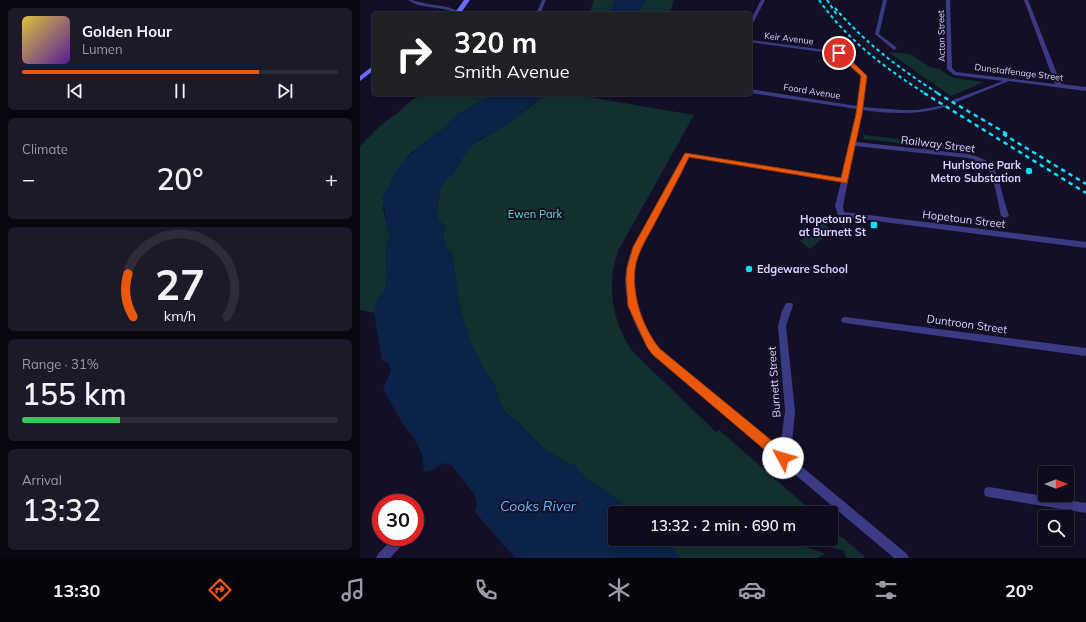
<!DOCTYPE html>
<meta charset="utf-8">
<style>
:root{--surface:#0e0b1c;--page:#1c1929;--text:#f1f3f6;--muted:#9b9ba3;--line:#2e2b3b;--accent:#ea580c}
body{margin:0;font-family:Mulish,sans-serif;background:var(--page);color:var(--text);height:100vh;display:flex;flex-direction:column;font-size:15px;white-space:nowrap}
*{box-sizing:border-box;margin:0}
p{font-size:13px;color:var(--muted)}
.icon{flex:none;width:22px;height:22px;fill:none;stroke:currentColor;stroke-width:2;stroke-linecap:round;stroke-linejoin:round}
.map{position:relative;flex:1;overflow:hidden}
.side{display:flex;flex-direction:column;gap:8px;padding:8px;background:#08060f;width:360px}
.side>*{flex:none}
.banner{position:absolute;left:12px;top:12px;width:380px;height:84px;border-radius:4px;box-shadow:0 2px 6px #0003,0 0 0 1px var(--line);background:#202124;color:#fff;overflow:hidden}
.needle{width:26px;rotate:90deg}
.controls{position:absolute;left:678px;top:466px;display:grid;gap:8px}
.controls a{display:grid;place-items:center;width:36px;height:36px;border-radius:4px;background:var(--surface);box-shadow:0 2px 6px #0003,0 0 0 1px var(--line);font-size:20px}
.speed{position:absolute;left:12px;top:494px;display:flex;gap:8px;font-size:20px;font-weight:700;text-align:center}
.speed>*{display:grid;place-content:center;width:52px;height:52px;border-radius:50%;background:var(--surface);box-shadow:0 2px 6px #0003,0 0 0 1px var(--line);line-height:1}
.speed .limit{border:6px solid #d22;background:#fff;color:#111}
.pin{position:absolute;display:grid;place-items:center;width:34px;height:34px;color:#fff;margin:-17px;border:2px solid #fff;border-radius:50%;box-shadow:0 1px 4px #0007}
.me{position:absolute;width:44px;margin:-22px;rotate:309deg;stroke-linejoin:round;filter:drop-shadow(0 0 3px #0008)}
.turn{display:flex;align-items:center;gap:14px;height:84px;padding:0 16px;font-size:18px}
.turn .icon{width:52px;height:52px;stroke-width:2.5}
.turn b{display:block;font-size:28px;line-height:34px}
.big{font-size:30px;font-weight:600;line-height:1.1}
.side .widget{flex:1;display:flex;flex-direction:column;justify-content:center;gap:6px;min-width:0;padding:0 14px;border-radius:6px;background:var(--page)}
.side .dial{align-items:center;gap:0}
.dial svg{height:104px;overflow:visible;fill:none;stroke:var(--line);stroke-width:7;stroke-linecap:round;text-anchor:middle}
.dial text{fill:var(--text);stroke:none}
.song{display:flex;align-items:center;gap:12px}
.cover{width:48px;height:48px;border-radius:6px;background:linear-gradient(135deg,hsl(50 70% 55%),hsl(270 70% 35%))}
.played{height:4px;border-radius:2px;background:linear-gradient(90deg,var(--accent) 75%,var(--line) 75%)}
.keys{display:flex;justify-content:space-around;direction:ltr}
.heat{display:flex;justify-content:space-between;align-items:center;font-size:22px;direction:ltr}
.charge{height:6px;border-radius:3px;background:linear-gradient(90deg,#34c759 31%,var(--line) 0)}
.trip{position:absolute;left:248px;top:506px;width:230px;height:40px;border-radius:4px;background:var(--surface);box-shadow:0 2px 6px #0003,0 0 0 1px var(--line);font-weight:600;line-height:40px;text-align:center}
.menu{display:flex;height:64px;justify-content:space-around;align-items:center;background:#06040b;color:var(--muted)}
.menu .icon{width:28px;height:28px}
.menu .on{color:var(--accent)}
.menu b{font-size:18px;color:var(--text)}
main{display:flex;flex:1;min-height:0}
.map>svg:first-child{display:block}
</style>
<main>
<section class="side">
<div class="widget">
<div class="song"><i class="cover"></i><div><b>Golden Hour</b><p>Lumen</p></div></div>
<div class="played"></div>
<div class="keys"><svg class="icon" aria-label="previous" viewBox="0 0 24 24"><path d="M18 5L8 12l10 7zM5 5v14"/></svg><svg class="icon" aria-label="pause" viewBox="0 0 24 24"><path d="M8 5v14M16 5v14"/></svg><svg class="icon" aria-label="next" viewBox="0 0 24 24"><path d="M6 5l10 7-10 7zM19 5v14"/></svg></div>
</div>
<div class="widget"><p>Climate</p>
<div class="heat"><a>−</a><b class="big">20°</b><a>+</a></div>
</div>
<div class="widget dial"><svg viewBox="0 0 100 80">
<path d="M14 69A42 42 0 1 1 86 69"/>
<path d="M14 69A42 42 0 0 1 10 36" stroke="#ea580c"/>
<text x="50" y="56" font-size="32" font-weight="700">27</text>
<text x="50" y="72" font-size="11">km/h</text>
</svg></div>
<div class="widget"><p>Range · 31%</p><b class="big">155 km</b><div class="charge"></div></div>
<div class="widget"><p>Arrival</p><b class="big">13:32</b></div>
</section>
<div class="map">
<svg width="726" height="558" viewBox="0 0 726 558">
<rect width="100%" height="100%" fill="#130f26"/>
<g fill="#12302f">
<path d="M234 0H256L251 9 246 14H229Z"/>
<path d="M286 0H314L309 14H276Z"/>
<path d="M528 52 550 54 570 67 580 69 588 75 595 78 624 82 591 96Z"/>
<path d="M64 94H135L117 103 108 110 100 112 82 130 62 144 49 155 26 191 23 208 26 222 30 234 26 247 27 280 25 289 16 301 14 313 0 310V146L22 124 35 115 52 100Z"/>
<path d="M189 94H220L223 96 334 115 258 251C246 286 252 322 273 352L357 433 358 429 454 513H273C264 505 255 498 246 491 233 483 223 478 215 465L206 463 183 448 159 423 145 412 139 401 136 389 122 365 110 341 99 304 92 255 87 249 83 237 85 228 78 219 77 208 81 186 103 156 112 145 148 123 179 100Z"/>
<path d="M504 135 599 146V150L504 139Z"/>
<path d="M463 223 472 230 450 249 440 241Z"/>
<path d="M471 535 482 537 506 558H486L484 551 445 539H471Z"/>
<path d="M301 539H440L436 544 466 554 457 558H321Z"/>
</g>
<g fill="#0c2248">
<path d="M256 0H286L276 14H246L251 9Z"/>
<path d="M135 94H189C174 101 162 113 149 123 137 131 122 136 112 146 102 154 99 167 92 177H88C80 186 75 205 78 217 79 221 82 225 85 228L83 237 87 249 92 255 99 304 110 341 122 365 136 389 139 401 145 412 159 423 183 448 206 463 215 465C223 478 233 483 246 491 255 498 264 505 273 513H255V539H301L321 558H155L115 512 117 505 115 495 91 465 83 463 71 471 64 472 62 454 54 438 44 426 23 389 31 370 28 363 22 360 14 313 16 301 25 289 27 280 26 247 30 234 26 222 24 202 22 199 38 167 62 144 82 130 83 127 88 124 94 116 100 112 108 110 117 103Z"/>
</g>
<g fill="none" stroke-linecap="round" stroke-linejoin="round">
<g fill="#3d3a85" fill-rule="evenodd">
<path d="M48 0C54 0 58 2 63 3 76 6 91 5 102 14 96 14 93 11 87 10 74 6 59 8 48 0Z"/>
<path d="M182 0H186L180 14H176Z"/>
<path d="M401 0H405L392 25 390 26V21Z"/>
<path d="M523 0H527L519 34 536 47 537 48 534 50 515 34Z"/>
<path d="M586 0H590L592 68 596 72 695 84 664 0H668L701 84 726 87V91L649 81 597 102H593V100L643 81 594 75 587 69Z"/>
<path d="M390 40 481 52 507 76 503 107 542 110H557L585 105V107C558 115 531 114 502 110L496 142 608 154C631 160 635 166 641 188 643 197 646 207 649 216L645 218 641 216C639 206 634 178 629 171 624 163 615 160 608 158L495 146 483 206 484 212 726 242V248L485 217 478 215 475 206 481 182 329 156C318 177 307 198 296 219 289 232 280 246 276 260 267 291 281 325 299 349L420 449 425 411 418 326 422 311 426 303H432L433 305 426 326 435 411 432 443 429 456 547 554 549 558H534L293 355C274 328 259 293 268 261 273 243 284 227 293 212 303 192 313 172 325 153L482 178 497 109 390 93V89L497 106 501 76 477 54 390 42Z"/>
<path d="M485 317 726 348V356L485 323 482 322 481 320 482 318Z"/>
<path d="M629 487 726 503V513L629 497 625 496 624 492 625 488Z"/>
<path d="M34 537H48L46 541 30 558H16L18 554Z"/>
</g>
<g fill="#6f6bff" fill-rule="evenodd">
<path d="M104 0H110L100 14H94Z"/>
<path d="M14 65V70L0 81V76Z"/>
</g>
<g stroke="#00e5ff" stroke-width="2" stroke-dasharray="3.5 3" stroke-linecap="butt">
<path d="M459 0C487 40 525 68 566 94"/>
<path d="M467 0 477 15"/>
<path d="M475 8C505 43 540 69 579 94"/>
</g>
<g stroke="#00e5ff" stroke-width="2.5" stroke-dasharray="4.5 4" stroke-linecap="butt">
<path d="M564 93 726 193"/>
<path d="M577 93 649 135"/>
<path d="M643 134 726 184"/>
</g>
</g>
<path fill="#ea580c" stroke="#983908" d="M477 51H481L507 76 502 114 487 183 329 157C319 178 308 198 297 219 289 235 277 252 275 269 272 297 283 328 300 349L428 454 429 458 428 462 423 464 419 462 293 355 287 347 268 306 266 280 267 268 273 247 325 153 481 178 496 114 501 76 477 54Z"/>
<g fill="#00e5ff" stroke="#130f26" stroke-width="1.5">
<circle cx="669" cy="171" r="4"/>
<rect x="510" y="221" width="8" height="8" rx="2"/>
<circle cx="389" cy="269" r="4"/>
</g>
<g text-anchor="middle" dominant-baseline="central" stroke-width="4" stroke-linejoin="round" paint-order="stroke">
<g font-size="9" fill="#d9d4ff" stroke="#130f26">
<text transform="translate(581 36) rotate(-91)">Acton Street</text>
<text transform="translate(429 38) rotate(7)">Keir Avenue</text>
<text transform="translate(659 72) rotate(7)">Dunstaffenage Street</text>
<text transform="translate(452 91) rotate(9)">Foord Avenue</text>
</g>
<g font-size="11" fill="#d9d4ff" stroke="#130f26">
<text transform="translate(578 144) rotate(7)">Railway Street</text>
<text transform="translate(604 219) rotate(7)">Hopetoun Street</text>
<text transform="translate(607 324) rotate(8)">Duntroon Street</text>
<text transform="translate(414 382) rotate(-94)">Burnett Street</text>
</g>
<g font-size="11" font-weight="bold" fill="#d9d4ff" stroke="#130f26" text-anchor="end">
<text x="661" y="165">Hurlstone Park<tspan x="661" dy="13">Metro Substation</tspan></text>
<text x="506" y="219">Hopetoun St<tspan x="506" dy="13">at Burnett St</tspan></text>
<text x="397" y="269" text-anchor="start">Edgeware School</text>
</g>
<g font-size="11" fill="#5fe0c0" stroke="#130f26">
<text x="175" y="214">Ewen Park</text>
</g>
<g font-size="14" font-style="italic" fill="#62b6ff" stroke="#130f26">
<text x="178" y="506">Cooks River</text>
</g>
</g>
</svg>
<div class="controls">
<a><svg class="needle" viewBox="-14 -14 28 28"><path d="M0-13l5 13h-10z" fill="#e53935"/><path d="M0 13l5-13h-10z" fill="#9b9ba3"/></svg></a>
<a><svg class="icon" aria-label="search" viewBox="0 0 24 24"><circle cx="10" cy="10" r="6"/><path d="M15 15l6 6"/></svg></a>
</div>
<div class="speed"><div class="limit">30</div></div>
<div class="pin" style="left:479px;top:53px;background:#d93025"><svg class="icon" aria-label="arrive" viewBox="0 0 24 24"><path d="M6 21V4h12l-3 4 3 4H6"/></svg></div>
<svg class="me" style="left:423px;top:458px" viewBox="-20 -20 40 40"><circle r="19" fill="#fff"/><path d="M0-13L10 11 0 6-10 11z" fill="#ea580c"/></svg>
<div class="trip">13:32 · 2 min · 690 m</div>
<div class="banner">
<div class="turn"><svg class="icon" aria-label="right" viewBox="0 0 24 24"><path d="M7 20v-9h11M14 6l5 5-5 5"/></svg><div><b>320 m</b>Smith Avenue</div></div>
</div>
</div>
</main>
<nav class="menu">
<b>13:30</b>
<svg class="icon on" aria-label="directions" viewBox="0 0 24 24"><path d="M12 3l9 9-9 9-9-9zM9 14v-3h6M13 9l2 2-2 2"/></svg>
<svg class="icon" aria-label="music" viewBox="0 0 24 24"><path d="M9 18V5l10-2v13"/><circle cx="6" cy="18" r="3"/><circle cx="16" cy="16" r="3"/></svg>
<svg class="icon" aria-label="phone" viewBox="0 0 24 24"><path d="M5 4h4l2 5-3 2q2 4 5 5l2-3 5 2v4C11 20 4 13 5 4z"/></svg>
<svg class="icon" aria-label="climate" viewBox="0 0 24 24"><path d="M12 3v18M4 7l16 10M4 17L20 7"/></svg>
<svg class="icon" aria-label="car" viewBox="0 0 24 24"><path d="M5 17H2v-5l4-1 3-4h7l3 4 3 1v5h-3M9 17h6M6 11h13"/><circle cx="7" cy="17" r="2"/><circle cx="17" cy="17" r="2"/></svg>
<svg class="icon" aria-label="filters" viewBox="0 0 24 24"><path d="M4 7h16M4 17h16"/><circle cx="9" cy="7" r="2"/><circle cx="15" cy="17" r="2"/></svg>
<b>20°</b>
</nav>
